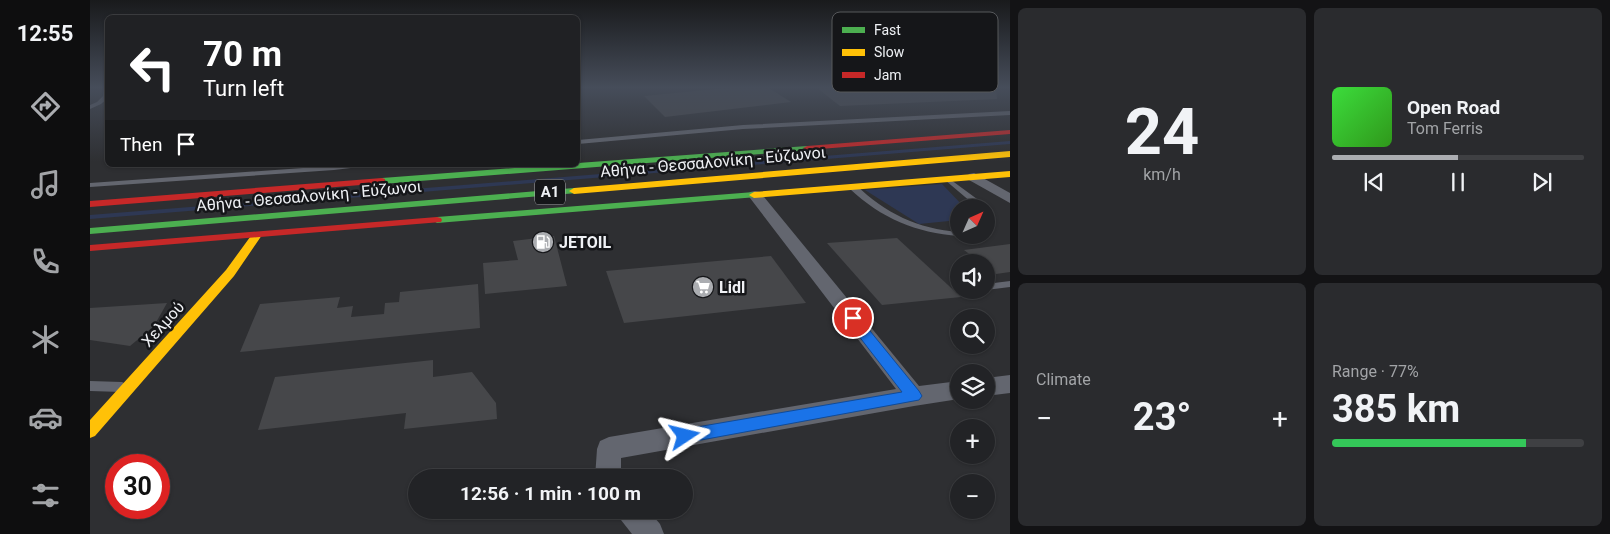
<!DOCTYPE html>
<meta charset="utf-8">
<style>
:root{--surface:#222326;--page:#2a2b2e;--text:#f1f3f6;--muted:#a2a4a7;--line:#3f4043;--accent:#abadb1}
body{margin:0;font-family:Roboto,sans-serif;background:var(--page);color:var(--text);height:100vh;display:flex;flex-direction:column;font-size:19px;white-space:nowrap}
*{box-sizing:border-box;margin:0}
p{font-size:16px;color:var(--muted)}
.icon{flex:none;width:28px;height:28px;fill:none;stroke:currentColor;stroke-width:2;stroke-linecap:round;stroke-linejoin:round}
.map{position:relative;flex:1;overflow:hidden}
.details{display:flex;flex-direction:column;gap:8px;padding:8px;background:#131315;width:600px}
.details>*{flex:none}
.banner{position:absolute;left:15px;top:15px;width:475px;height:152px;border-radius:8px;box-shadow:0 1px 4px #0004,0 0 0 1px var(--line);background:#202124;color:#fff;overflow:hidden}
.needle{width:32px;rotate:45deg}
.buttons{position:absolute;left:860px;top:199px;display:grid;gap:10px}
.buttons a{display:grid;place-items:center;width:45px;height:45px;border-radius:50%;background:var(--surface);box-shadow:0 1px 4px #0004,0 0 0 1px var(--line);font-size:25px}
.speed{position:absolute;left:15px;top:454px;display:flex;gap:10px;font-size:25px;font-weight:700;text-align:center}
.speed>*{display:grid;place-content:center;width:65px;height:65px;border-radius:50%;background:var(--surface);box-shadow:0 1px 4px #0004,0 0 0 1px var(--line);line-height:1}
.speed .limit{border:8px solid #d22;background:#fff;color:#111}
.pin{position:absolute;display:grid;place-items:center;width:42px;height:42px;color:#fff;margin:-21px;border:2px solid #fff;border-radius:50%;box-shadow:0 1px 5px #0007}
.me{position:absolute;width:55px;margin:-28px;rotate:80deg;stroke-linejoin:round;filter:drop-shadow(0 0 4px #0008)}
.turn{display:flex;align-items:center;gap:18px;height:105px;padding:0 15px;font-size:22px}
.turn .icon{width:65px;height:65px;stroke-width:2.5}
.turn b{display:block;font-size:35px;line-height:42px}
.then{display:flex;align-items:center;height:48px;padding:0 15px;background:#0003;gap:10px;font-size:19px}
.big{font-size:38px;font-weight:700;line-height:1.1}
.details .card{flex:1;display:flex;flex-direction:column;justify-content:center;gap:8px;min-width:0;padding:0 18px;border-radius:8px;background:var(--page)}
.details .dial{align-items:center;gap:0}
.dial b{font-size:65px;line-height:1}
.song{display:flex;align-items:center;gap:15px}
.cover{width:60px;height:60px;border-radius:8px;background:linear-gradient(135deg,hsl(120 70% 55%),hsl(110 70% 35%))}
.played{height:5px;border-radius:2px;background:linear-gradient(90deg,var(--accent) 50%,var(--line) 50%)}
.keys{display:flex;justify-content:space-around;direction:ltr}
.heat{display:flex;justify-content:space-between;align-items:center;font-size:28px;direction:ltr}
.charge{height:8px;border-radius:4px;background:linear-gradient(90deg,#34c759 77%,var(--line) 0)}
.details .tiles{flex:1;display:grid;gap:8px;grid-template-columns:repeat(2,1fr)}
.trip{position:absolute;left:318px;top:469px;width:285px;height:50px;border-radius:25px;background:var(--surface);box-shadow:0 1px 4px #0004,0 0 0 1px var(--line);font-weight:700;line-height:50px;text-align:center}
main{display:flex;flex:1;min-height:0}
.menu{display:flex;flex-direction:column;width:90px;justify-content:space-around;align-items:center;background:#0e0e0f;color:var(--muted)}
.menu .icon{width:35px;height:35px}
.menu .active{color:var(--accent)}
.menu b{font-size:22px;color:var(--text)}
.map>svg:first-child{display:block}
</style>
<main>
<nav class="menu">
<b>12:55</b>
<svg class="icon active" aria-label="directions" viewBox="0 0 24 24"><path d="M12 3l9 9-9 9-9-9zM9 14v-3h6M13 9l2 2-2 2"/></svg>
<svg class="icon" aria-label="music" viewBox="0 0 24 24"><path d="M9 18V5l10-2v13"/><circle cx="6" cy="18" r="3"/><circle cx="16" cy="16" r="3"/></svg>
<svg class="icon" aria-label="phone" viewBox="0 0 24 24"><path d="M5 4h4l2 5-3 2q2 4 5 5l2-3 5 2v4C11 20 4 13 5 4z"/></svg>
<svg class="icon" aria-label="climate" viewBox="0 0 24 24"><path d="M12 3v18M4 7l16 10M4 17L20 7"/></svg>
<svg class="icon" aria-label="car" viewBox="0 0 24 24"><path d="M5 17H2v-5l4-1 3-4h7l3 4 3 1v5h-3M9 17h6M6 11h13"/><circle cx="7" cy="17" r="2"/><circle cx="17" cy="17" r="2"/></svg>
<svg class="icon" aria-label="filters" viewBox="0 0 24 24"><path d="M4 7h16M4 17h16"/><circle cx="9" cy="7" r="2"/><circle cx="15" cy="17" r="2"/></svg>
</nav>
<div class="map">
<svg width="920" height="534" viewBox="0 0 920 534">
<rect width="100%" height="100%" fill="#2e2f32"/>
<g fill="#2e3854">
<path d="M920 141V144L0 219V215Z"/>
<path d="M852 184 874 207 869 208V220L829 224 775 190Z"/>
</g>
<g fill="#46474a">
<path d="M636 88H679L701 102 575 117 554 96Z"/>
<path d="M727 88H906L907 99 750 106Z"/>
<path d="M464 236 477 286 395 294 393 263 428 260 423 241Z"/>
<path d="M807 238 871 297 792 305 737 243Z"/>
<path d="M920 244V272L906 274 896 267V262H890L874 250Z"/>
<path d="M681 256 716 303 534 323 516 271Z"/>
<path d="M388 284 390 328 150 352 170 304 250 297 247 308 263 306 261 317 294 314 295 303 309 302 310 292Z"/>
<path d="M77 303 64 326 40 346 0 340V308Z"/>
<path d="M343 360V377L382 372 406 403 407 419 314 429 316 413 168 430 185 377Z"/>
</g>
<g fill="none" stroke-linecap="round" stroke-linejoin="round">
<g fill="#63666f" fill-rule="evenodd">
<path d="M13 88H18V98L11 104 0 109V105L7 102 13 96Z"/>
<path d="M920 111V115L653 129 488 144V140L653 125Z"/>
<path d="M242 165H272L269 167 244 170 0 187V183L241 166Z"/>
<path d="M857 177 887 199 891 208H884L881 202 855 180 854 179Z"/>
<path d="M760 185H766C795 213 828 229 869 232V235H872L869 236C826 233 791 218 760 189Z"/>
<path d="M920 281V287L896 290V284Z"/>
<path d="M0 381 32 382 36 384 38 387 36 390 32 392 0 391Z"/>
</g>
<g fill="#63666f" fill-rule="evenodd">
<path d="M884 173 920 193V203L879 180 877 177 879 174Z"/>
<path d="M665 191 670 192 829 386 869 381V399L824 406 531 458V478H505L507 449 510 441 519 437 806 389 660 198 658 195 660 192Z"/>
<path d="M920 375V393L896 396V378Z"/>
<path d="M527 510H558L570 524 574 534H542L531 520Z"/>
</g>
<g fill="#4caf50" fill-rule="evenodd">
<path d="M717 146H720V150L292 184 287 181 292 178 464 165H488V163Z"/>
<path d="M484 188 487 189V193L0 234V228Z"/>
<path d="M664 192 667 193V197L347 223 342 220 347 217Z"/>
</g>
<g fill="#ffc107" fill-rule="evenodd">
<path d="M920 151V157L484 194 479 191 484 188Z"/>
<path d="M920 171V177L664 198 659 195 664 192Z"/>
<path d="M167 232 172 235 144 276 5 436 0 438V420L136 270 163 233Z"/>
</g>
<g fill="#c62828" fill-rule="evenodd">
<path d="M920 130V134L717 150 713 148 717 146Z"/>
<path d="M292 178 295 179V183L0 207V201Z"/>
<path d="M347 217 351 218 352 220 351 222 0 251V245Z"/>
</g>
</g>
<linearGradient id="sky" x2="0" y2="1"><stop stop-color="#191a1c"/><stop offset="0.54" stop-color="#464d5a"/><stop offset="1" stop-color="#464d5a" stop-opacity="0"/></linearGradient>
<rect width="920" height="162" fill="url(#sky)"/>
<path fill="#1a73e8" stroke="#114b97" d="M763 314 767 315 829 391 832 396 829 400 595 443 590 441 587 436 590 431 595 429 812 392 758 322 757 318 758 315Z"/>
<defs>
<g id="fuel-disc" transform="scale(1.125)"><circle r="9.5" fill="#abadb1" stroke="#151619"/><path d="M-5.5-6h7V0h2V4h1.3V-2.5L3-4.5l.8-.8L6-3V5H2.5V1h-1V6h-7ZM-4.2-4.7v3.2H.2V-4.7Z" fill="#fff"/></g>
<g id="supermarket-disc" transform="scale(1.125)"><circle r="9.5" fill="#abadb1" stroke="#151619"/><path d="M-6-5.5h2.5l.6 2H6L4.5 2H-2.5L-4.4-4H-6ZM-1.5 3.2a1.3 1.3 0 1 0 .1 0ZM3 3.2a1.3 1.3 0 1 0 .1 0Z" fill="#fff"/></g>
</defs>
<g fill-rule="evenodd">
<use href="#fuel-disc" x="453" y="242"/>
<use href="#supermarket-disc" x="613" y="287"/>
</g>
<g text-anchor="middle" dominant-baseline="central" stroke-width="5" stroke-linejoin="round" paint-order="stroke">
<rect fill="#151619" stroke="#aeafb3" stroke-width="1" x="445" y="179.5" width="30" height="25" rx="4"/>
<g font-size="15" font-weight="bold" fill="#eff1f5">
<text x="460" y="192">Α1</text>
</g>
<g font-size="16" fill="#eff1f5" stroke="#151619">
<text transform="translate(623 162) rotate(-5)">Αθήνα - Θεσσαλονίκη - Εύζωνοι</text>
<text transform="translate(219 196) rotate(-5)">Αθήνα - Θεσσαλονίκη - Εύζωνοι</text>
<text transform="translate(73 324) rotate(-48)">Χελμού</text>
</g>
<g font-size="16" font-weight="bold" fill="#eff1f5" stroke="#151619" text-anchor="start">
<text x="469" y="242">JETOIL</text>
<text x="629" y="287">Lidl</text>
</g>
</g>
<rect x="742" y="12" width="166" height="80" rx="8" fill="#151619" stroke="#56585b" stroke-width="1"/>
<rect x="752" y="27" width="23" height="6" fill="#4caf50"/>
<rect x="752" y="49" width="23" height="7" fill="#ffc107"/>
<rect x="752" y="72" width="23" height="6" fill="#c62828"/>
<g font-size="14" fill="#eff1f5">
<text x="784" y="35">Fast</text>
<text x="784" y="57">Slow</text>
<text x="784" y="80">Jam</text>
</g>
</svg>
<div class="buttons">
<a><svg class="needle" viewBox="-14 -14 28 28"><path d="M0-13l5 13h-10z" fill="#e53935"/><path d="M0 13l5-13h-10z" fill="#a2a4a7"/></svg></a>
<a><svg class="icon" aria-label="sound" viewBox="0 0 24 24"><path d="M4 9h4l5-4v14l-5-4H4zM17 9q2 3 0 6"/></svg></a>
<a><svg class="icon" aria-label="search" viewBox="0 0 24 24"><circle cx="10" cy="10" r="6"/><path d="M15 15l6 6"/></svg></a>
<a><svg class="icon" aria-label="layers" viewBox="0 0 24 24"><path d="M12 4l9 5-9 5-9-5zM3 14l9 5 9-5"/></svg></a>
<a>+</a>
<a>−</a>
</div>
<div class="speed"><div class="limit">30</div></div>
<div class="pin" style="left:763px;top:318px;background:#d93025"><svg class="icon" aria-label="arrive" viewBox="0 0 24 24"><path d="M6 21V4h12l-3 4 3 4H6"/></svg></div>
<svg class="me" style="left:595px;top:436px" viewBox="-20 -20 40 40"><path d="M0-17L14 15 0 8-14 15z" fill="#1a73e8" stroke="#fff" stroke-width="4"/></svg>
<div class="trip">12:56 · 1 min · 100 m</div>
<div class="banner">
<div class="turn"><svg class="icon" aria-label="left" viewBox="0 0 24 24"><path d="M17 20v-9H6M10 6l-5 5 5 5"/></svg><div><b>70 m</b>Turn left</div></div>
<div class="then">Then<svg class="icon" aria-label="arrive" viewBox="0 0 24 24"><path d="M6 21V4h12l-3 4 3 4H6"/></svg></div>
</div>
</div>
<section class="details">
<div class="tiles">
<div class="card dial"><b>24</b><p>km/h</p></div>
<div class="card">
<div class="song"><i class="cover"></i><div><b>Open Road</b><p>Tom Ferris</p></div></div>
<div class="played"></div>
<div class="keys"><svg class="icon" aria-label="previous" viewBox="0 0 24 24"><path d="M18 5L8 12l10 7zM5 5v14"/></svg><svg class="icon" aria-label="pause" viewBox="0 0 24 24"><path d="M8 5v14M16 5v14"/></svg><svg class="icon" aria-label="next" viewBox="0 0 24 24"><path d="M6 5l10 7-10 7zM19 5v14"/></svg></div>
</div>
<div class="card"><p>Climate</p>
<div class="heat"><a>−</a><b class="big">23°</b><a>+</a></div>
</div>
<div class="card"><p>Range · 77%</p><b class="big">385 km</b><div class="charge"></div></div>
</div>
</section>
</main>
